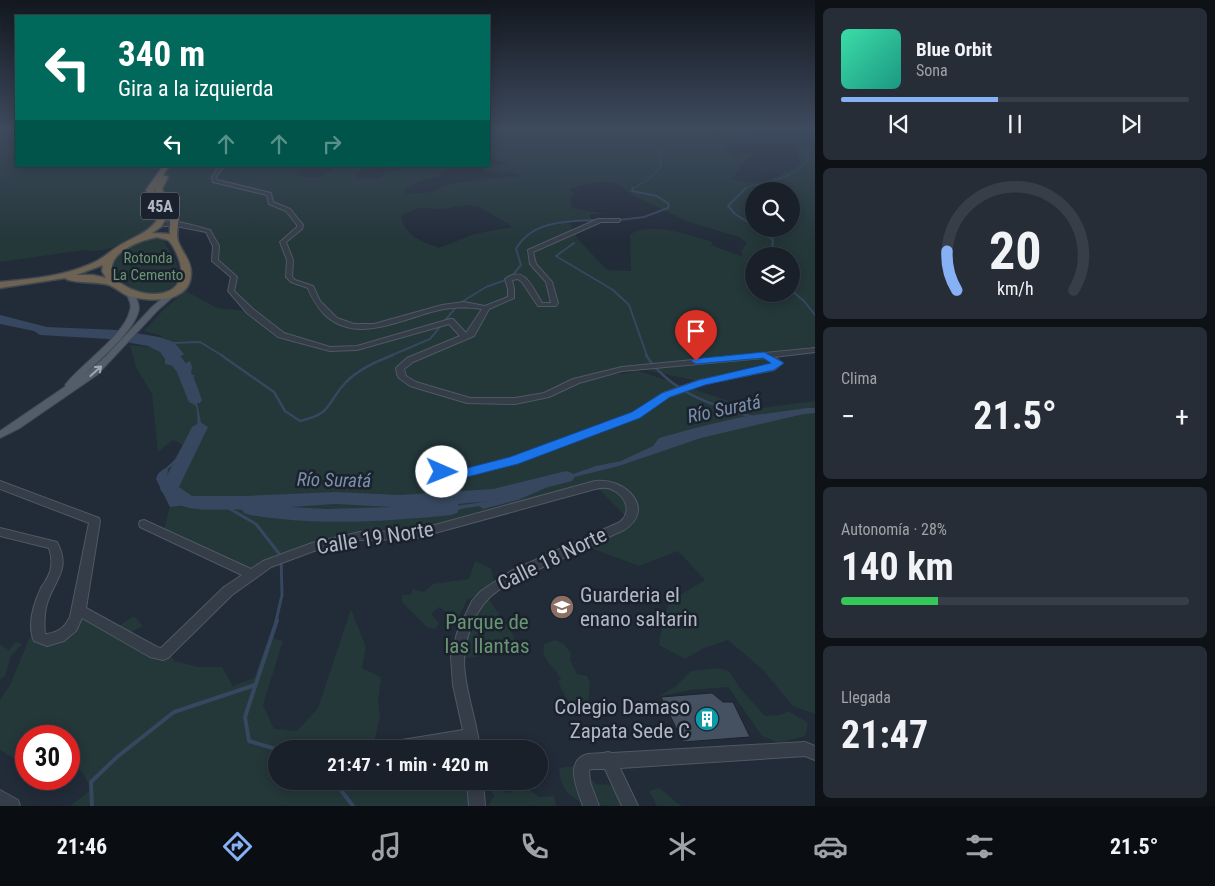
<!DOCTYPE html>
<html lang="es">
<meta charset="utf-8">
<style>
:root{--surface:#1a202a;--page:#272d36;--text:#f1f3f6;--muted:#9fa3a8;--line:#383e47;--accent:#86b1f4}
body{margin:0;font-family:"Roboto Condensed",sans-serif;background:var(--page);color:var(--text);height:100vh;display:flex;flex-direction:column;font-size:19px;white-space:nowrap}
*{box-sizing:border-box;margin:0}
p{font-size:16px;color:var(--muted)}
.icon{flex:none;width:28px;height:28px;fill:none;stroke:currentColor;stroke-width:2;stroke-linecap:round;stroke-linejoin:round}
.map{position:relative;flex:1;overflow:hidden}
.drawer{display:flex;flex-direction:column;gap:8px;padding:8px;background:#0e1217;width:400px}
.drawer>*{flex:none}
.banner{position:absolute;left:15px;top:15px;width:475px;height:152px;border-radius:0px;box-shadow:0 2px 12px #0003,0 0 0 1px var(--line);background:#00695c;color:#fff;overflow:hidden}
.fabs{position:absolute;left:745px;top:182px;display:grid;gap:10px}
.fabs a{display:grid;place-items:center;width:55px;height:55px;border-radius:50%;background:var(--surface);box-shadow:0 2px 12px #0003,0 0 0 1px var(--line);font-size:25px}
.speed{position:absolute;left:15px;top:725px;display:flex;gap:10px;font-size:25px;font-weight:700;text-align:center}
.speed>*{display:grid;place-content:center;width:65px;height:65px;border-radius:50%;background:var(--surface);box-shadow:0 2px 12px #0003,0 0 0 1px var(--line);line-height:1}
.speed .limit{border:8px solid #d22;background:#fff;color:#111}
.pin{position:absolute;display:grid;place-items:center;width:42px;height:42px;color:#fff;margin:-51px -21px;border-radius:50% 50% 50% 0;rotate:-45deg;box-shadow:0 0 5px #0007}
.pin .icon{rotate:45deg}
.me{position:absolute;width:55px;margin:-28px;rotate:91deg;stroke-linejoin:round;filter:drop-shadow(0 0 4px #0008)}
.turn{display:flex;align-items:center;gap:18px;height:105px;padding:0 20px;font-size:22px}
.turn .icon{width:65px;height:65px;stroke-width:2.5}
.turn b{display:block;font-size:35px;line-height:42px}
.lanes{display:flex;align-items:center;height:48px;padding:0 20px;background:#0003;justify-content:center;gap:25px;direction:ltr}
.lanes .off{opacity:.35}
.big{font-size:38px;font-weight:700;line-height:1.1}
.drawer .tile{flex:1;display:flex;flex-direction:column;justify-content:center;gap:8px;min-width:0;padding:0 18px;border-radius:8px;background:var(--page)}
.drawer .dial{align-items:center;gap:0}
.dial svg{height:130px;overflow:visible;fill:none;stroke:var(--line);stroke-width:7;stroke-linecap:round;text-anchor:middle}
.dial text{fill:var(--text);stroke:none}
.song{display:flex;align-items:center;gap:15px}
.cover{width:60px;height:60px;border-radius:8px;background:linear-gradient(135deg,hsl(160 70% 55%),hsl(170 70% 35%))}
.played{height:5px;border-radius:2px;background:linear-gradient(90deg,var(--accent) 45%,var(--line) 45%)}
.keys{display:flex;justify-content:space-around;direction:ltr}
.heat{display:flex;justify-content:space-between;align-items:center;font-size:28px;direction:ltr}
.charge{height:8px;border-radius:4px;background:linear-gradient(90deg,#34c759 28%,var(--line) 0)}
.trip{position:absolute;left:268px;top:740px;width:280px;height:50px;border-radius:25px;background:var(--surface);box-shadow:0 2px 12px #0003,0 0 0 1px var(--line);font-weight:700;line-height:50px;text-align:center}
.dock{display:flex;height:80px;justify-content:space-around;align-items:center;background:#0a0d11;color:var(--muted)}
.dock .icon{width:35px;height:35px}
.dock .active{color:var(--accent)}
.dock b{font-size:22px;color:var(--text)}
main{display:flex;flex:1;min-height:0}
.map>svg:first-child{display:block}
</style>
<main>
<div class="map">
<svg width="815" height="806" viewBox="0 0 815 806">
<rect width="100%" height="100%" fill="#222b38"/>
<g fill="#243739" fill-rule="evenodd">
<path d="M0 130H16V166H303L296 174C301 177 316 179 322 176 326 175 329 171 333 169L332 166H372L361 170 355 178 374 179 382 177 386 170 401 171 400 166H458L459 168 441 172V176L416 182 404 190 407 194 434 192C443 180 505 178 522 176L510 172 481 171 487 167 508 163 489 158V130H704L712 134H727L724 130H760C748 138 733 132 724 147L728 152 739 159 743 154 755 153 745 161 732 179C753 186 784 178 800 163L797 150 800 144 808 145 810 149H815V351L804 343 815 354 772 357 779 363 771 368 702 382 636 368 616 374 628 373 636 370 735 403 761 408 815 401V714L793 706 762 669 728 640 704 648 685 659 659 645 663 619 670 601 705 580 678 551 639 566 583 545 629 520 595 485 413 535 345 539 253 572 164 529 170 506 166 472 183 445 173 440 158 452 152 394 136 367 130 345 151 347 162 336 144 331 164 309 186 291 217 308 248 311 233 294 231 273 216 264 218 246 203 229C193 228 166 222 157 225 133 235 113 255 85 250L0 262ZM606 182 616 183 636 197 689 222 739 237 747 243 741 251 743 257 711 245 713 242C689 235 653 221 630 234L631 271 607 270 578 239 568 221 591 220 590 214H606L572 208 570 199 574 193 569 189 586 184ZM754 191H791V229H754ZM467 205 478 206 513 227 474 234 439 248C420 240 406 237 401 216L419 208 442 209ZM754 256H791V294H754Z"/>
<path d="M158 236 162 237C170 255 178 257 179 279 161 306 122 291 113 264 121 248 141 240 158 236Z"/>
<path d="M475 561 491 569 495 586 467 600 457 620 439 607 431 614 439 623 435 629 427 627 402 602V595H411L412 589 424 592 433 584 469 579Z"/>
<path d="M486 595 512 633 520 650 460 659 468 621Z"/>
<path d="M351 609 366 647 362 668 381 677 378 701 380 717 373 747 388 749H276V781H469V806H70L92 789 83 774 69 758V736H26V765L0 750V700L10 685 29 639 39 624 48 640 67 622 99 614 114 629 134 616 143 626 127 634 140 645 163 649 175 661 198 667H222L233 686 254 678 269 637 283 641 263 705 274 729 297 731 318 708Z"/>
<path d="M555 640 564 644 571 653 570 660 577 674 587 676 590 683 588 706 578 708 571 707 558 682 561 679C555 667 540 659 544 644Z"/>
<path d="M16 642 22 644 11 656 5 676 0 680V644L9 650Z"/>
<path d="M719 668 729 671 740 688 765 716 780 715 789 711 808 723 805 736 779 743 762 736 728 687 690 690 657 697 676 686 691 671Z"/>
<path d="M576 766 596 784 613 785 623 806C592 806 561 806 559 768Z"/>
<path d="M485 781H498L506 793 526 787 539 797 554 796 556 806H488L494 796Z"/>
<path d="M658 788C668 793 673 802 683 806H657L649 791Z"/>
</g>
<path fill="#36475f" d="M0 315 47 327 118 330 159 337 174 342 184 354 179 358 184 364 190 361 192 367 191 374 195 376 192 379 202 427 190 449 168 469 167 477 170 495 179 500 221 507 234 506 239 502 251 500 261 504 317 500 448 507 477 503 500 499 596 466 621 461 653 446 659 438 695 428 741 417 807 408H815V413L804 414 701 438 619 466 566 479 518 500 483 509 479 506 437 513 426 508 411 507 313 501 253 506 245 510 187 505 170 507 156 479C158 471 162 471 168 466 188 448 202 435 196 406L190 402 194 397 186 382 190 378 186 375 183 368 165 364V359L160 352 148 346 108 339 40 335 34 331 0 324Z"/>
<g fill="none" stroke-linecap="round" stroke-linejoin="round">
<g stroke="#36475f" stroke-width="1">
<path d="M632 189 649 179 661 167 659 150 640 130"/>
<path d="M744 189C766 179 794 182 809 158L805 151"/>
</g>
<g stroke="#36475f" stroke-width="2">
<path d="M746 188 728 206 735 214 754 226"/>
<path d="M619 220 644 217 668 208 669 204 657 196 632 191 633 188"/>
<path d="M759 229 773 240 771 256"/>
<path d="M574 243 556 256 613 290 629 305 647 356"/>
<path d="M512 276 521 265 516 249C532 220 569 221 598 220"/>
<path d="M791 290 804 301 815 315"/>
<path d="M460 303 486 287 508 279"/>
<path d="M173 343 200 342 223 356"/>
<path d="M390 356 430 339 456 307"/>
</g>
<g stroke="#36475f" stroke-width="2.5">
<path d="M221 355 274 392 285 411 300 421C334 413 326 403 346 382 359 369 377 361 393 355"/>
<path d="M646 355C670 392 711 405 752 417"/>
</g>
<path stroke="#36475f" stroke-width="3" d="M218 502 256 524 281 556 282 595 276 621"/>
<g stroke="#36475f" stroke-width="4">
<path d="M276 749 249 741 245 717 277 620"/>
<path d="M334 781 353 806"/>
<path d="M92 806 91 782 117 757 174 712 255 685"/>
</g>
<g fill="#36475f" fill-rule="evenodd">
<path d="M169 349C186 353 197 385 202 400L200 403H190L188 400 177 372 162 353Z"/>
<path d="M200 422 208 427 179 487 192 496H245L335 492 399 495 493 489 566 471 572 473 575 477 572 481 493 501 458 504 460 508 457 513 451 515C383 522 317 526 250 515L244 513 242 509C216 509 176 516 160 489L192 427ZM335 504 392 507 326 509 291 507Z"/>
</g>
</g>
<g fill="#455160" stroke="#1d242f">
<path d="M567 600 573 608 557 614 551 606Z"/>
<path d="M712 693 723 702H733L750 737 683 742 661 697Z"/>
</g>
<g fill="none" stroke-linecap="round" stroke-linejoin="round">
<g stroke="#505863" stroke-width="2">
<g id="minor">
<path d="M219 166H224L216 177 217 180 271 193 273 202 290 209 303 225 302 229 286 242 293 260 292 277 295 280 313 286 320 301 337 318 354 324H374L442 305 464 302 485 306 508 297V289L505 279C525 264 533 289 542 303H551L546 282 530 264 528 250 598 219H620V221L618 222H601L533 252 536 264 552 282 558 303 556 306H538L522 282 518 279 512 280 514 289V298L489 309 474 336 413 362 404 369 406 376 416 382 470 398H515L544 393 573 379 622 367 815 348V352L774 357 783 363 774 370 705 384 669 397 639 417 517 462 467 476 438 474 437 472 438 470 442 469 467 470 511 458 633 413 663 393 700 380 768 366 773 363 764 358 622 371 579 383 549 397 515 404 467 403 410 386 399 378 397 374 396 368 407 358 460 336 449 324 357 350 330 351 278 337 247 313 229 292 228 291 231 277 212 261 213 246 206 232 176 226H159L156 224C171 217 195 226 210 230L219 246 218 260 236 276 237 277 234 291 253 309 284 333 330 347 357 346 450 319H453L466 333 482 309C468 307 457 307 444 309 406 316 357 347 324 314 316 305 312 299 308 288L291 282 286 277 287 260 280 242 297 227V225L286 211 269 204 267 195 213 182 212 177Z"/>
<path d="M0 481 99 518 100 521 86 608 157 647 161 648 224 587 242 575 140 527 139 524 140 521 144 520 251 569 263 561 312 543 360 532 413 531 595 481C625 477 657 509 624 530L519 578C509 583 499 589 490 597 471 615 461 649 465 674 468 699 477 724 480 749H466L465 744 438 749H389L391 743 396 741 463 730 453 685 451 657 457 633 472 601 481 591 511 571 620 522C633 511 625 495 611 489 606 487 600 488 595 489L413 539 360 540 314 551 271 567 232 595 168 658 163 660 150 657 82 618 76 631 64 641 47 646 34 641C27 625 34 603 41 588 45 582 50 575 51 567 52 561 51 554 49 548L0 536V528L53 541 57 542C70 567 58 576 49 598 44 609 44 622 45 634H47C59 632 65 627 70 617L89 523 0 489Z"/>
<path d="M805 742 815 746V760L805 756 620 768 638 806H622L605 769H591L589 771 590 782 599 806H583C578 791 563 760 588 754 595 753 601 754 608 752L612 753Z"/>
<path d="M467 781H483L485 806H469Z"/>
<path d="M0 790 18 800 20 806H0Z"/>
</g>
</g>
<g stroke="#3f4652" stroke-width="2">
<path id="major" d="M173 289H179L180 291 158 310 97 375 20 428 0 438V431L66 386 65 385C81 364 125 335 130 310 132 305 129 300 127 295L128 293H134C136 298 139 303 139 308 138 328 98 361 84 375L105 357 152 307Z"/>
</g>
<g stroke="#404853" stroke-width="3">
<path id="highway" d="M163 166H169L163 175 168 177 162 189C165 197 174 202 177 211 181 220 175 232 178 241 181 251 191 260 191 272 192 305 146 302 126 295 120 292 115 287 109 285 98 281 72 284 65 278L0 288V282C33 279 67 276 97 261 106 256 113 249 122 244 138 235 151 232 160 215L146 190ZM156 186 154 189 156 192 170 212V234L152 233 162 226 168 215C165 205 156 200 154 190ZM157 237 168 240C175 247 183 265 181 275 174 315 87 284 119 254 129 245 143 240 157 237ZM103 265 102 271 106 278 93 275H76Z"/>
</g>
<use href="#minor" fill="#353d48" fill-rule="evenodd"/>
<use href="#major" fill="#535c69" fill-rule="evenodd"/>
<use href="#highway" fill="#6e6352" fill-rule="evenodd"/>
</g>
<defs><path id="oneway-shaft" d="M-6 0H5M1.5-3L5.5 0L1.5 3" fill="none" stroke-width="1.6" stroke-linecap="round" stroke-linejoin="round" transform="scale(1.25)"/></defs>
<use stroke="#9da6b3" href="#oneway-shaft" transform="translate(96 371) rotate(-42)"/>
<linearGradient id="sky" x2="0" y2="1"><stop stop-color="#13181f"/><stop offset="0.53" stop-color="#3e4a5e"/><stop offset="1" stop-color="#3e4a5e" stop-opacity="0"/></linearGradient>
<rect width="815" height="243" fill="url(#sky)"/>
<path fill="#1a73e8" stroke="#114b97" d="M764 352 784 363 774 370 705 385 670 397 640 418 518 464 467 477H442L436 472 442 468H467L510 457 632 412 662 393 699 380 771 363 763 358 696 364 691 361 693 359Z"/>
<defs>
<g id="school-disc" transform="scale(1.25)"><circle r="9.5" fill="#8d6e63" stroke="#1b222d"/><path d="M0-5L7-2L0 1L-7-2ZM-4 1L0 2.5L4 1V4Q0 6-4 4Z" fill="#fff"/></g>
<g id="building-disc" transform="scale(1.25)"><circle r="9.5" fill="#0f9aa8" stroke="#1b222d"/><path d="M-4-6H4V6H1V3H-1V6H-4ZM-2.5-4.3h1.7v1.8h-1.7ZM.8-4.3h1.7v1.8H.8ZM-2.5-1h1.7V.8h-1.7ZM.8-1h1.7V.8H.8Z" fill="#fff"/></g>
</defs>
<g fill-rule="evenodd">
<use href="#school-disc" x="562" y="607"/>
<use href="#building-disc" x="707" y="719"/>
</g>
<g text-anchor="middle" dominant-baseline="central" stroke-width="5" stroke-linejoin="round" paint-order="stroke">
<g font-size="15" fill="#689572" stroke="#1b222d">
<text x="148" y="258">Rotonda<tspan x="148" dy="17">La Cemento</tspan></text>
</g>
<rect fill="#1b222d" stroke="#838b97" stroke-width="1" x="141" y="192.5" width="38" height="27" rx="4"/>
<g font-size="16" font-weight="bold" fill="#b0b8c5">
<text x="160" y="206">45A</text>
</g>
<g font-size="19" font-style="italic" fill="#798fac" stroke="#1b222d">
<text transform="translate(724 409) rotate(-12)">Río Suratá</text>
<text transform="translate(334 480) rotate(1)">Río Suratá</text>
</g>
<g font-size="21" fill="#b0b8c5" stroke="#1b222d">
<text transform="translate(375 538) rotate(-9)">Calle 19 Norte</text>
<text transform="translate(552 559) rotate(-26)">Calle 18 Norte</text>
</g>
<g font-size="21" fill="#b0b8c5" stroke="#1b222d" text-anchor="start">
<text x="580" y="595">Guarderia el<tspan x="580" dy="24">enano saltarin</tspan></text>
<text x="690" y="707" text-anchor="end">Colegio Damaso<tspan x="690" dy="24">Zapata Sede C</tspan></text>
</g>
<g font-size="21" fill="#689572" stroke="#1b222d">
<text x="487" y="622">Parque de<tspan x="487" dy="24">las llantas</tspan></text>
</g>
</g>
</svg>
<div class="fabs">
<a><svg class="icon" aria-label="search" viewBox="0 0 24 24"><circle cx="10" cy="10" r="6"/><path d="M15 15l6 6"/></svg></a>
<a><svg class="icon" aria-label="layers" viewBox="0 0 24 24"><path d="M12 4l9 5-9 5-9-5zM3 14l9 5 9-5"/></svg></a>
</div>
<div class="speed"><div class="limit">30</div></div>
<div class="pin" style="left:696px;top:361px;background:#d93025"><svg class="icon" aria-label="arrive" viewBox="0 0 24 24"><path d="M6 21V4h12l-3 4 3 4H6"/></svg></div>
<svg class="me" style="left:442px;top:472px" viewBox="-20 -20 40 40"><circle r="19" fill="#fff"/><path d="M0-13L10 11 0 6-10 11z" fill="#1a73e8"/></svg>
<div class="trip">21:47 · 1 min · 420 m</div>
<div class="banner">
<div class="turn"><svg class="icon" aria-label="left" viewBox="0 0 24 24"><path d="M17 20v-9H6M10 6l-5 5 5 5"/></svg><div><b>340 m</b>Gira a la izquierda</div></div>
<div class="lanes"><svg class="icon" aria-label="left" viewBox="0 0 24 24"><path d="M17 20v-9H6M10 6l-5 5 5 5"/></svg><svg class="icon off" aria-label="ahead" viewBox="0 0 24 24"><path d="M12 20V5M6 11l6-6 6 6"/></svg><svg class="icon off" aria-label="ahead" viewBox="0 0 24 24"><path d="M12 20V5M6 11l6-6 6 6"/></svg><svg class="icon off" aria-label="right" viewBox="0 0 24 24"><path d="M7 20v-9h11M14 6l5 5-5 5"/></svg></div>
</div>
</div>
<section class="drawer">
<div class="tile">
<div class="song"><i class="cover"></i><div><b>Blue Orbit</b><p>Sona</p></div></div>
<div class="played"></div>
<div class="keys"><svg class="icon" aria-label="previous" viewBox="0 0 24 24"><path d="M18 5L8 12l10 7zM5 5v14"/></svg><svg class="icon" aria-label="pause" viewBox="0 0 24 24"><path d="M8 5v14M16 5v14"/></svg><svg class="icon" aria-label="next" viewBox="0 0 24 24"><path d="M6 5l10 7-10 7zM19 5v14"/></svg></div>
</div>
<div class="tile dial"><svg viewBox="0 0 100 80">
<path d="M14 69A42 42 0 1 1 86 69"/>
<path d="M14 69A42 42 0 0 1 8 45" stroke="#86b1f4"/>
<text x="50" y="56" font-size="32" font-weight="700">20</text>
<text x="50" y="72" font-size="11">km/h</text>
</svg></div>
<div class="tile"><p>Clima</p>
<div class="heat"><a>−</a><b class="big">21.5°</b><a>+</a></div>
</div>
<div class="tile"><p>Autonomía · 28%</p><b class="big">140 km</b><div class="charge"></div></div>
<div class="tile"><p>Llegada</p><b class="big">21:47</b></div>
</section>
</main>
<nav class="dock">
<b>21:46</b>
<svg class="icon active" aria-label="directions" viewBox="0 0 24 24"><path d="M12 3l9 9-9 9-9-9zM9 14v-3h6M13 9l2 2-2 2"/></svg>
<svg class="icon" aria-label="music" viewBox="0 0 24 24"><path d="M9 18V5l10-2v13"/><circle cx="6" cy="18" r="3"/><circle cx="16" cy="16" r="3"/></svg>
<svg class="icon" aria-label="phone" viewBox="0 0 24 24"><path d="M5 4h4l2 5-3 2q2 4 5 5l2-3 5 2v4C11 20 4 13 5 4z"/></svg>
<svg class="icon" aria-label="climate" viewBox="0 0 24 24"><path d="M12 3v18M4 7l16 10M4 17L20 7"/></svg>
<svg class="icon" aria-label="car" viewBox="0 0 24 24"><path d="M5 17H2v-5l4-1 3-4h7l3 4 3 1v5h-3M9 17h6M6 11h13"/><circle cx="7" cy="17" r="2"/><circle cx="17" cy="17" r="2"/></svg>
<svg class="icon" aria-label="filters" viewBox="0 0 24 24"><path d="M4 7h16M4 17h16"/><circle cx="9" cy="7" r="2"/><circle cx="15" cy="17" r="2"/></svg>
<b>21.5°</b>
</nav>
